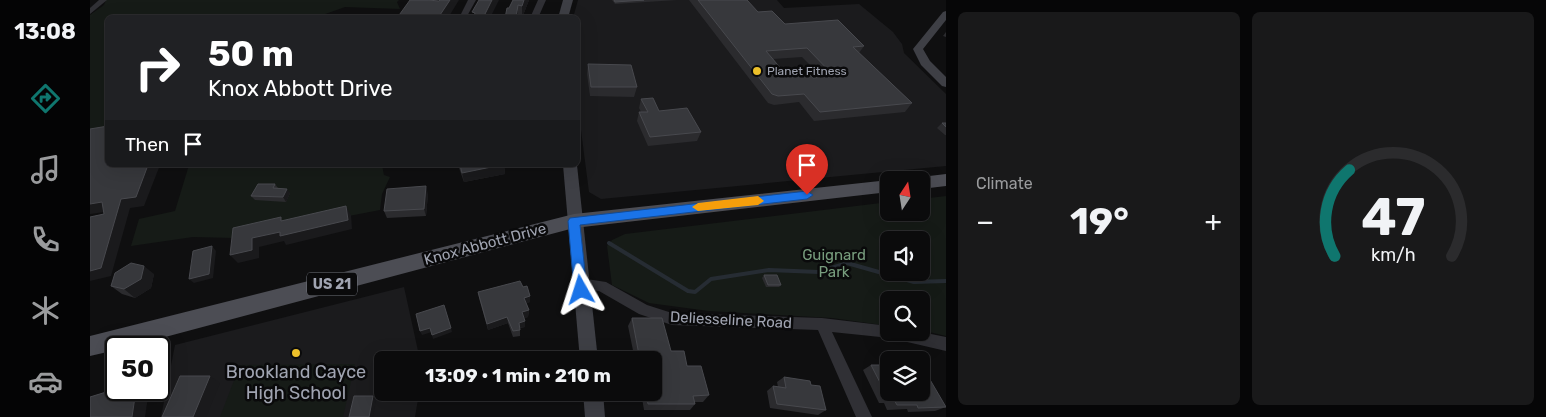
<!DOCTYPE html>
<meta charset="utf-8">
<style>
:root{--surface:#0b0b0c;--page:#19191a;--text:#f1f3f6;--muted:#9a9b9d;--line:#2b2b2d;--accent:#0f766e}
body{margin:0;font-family:Rubik,sans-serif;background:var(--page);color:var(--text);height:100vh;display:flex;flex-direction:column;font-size:19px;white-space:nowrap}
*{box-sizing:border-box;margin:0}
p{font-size:16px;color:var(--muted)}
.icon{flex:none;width:28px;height:28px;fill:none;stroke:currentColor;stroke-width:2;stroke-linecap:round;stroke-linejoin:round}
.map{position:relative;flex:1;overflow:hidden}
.side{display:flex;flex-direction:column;gap:12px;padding:12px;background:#060607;width:600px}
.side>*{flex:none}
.guide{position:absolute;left:15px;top:15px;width:475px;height:152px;border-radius:8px;box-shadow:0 5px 20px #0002,0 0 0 1px var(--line);background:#202124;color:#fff;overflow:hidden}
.needle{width:32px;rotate:12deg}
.tools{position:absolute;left:790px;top:171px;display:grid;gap:10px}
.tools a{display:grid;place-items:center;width:50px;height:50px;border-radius:8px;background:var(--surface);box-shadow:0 5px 20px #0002,0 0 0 1px var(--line);font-size:25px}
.speed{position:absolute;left:15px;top:336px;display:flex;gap:10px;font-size:25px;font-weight:700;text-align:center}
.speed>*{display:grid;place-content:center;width:65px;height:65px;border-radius:50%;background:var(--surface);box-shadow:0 5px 20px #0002,0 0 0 1px var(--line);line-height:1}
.speed .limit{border:2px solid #111;border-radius:8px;background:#fff;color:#111}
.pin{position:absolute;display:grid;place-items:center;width:42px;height:42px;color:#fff;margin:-51px -21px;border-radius:50% 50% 50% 0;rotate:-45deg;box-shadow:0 0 5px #0007}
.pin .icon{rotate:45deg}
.me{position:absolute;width:55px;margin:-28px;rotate:354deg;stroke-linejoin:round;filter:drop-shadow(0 0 4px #0008)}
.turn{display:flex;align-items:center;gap:18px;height:105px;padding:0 20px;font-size:22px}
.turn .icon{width:65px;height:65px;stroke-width:2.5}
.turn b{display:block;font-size:35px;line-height:42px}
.then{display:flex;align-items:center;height:48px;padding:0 20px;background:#0003;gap:10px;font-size:19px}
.big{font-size:38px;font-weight:700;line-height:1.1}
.side .widget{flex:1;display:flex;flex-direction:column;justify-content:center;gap:8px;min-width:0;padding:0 18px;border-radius:8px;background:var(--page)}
.side .dial{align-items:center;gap:0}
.dial svg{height:130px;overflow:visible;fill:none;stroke:var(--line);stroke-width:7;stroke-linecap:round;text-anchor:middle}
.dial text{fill:var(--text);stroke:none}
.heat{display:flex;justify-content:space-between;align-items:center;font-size:28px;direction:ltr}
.side .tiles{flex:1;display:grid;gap:12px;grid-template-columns:repeat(2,1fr)}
.trip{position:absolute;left:284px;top:351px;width:288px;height:50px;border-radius:8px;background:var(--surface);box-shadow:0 5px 20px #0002,0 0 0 1px var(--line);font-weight:700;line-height:50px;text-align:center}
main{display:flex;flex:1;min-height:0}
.tabs{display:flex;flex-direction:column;width:90px;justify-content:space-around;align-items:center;background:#040405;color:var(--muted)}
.tabs .icon{width:35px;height:35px}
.tabs .active{color:var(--accent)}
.tabs b{font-size:22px;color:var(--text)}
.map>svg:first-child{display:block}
</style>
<main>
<nav class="tabs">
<b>13:08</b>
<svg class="icon active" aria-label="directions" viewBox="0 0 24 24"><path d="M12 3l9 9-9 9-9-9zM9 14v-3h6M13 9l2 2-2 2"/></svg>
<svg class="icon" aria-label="music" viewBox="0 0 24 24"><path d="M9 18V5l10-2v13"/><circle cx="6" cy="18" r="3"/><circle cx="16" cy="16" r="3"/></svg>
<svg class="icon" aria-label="phone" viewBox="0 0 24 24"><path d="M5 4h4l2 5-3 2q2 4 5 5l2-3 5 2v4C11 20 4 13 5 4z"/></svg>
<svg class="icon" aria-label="climate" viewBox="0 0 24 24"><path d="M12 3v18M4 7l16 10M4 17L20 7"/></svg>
<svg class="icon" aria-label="car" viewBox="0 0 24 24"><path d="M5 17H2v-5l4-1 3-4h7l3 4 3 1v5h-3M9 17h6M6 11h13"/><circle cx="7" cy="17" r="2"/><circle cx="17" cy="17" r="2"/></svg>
</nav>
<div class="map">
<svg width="856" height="417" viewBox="0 0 856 417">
<rect width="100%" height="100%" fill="#0f0f10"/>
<g fill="#1b1b1d">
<path d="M488 0H687L694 8 769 4 803 32 812 44 814 53 856 94V166L511 199 499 192 488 107V18H483Z"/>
<path d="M314 287 330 360H292V392L329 393 325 417H71L85 345Z"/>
</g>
<g fill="#161b17" fill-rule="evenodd">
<path d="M16 0H309L307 2 310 9 255 7 224 18H18L17 136 0 138V15L14 5Z"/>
<path d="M99 165H292L294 175 300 177 292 194 290 210 144 238 103 237 41 246 49 219 85 211Z"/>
<path d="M856 196V336L831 330V300H799V326L742 318 619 311 559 303 522 285 517 246 522 240 535 234 799 202V212H831V199ZM799 240H831V272H799Z"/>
<path d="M265 364 253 417H130L150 365Z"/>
</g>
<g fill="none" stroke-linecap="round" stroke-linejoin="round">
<path stroke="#262c33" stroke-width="4" d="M519 243 598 291 605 292 621 279 679 270 729 272 757 263 824 282 856 281"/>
<g fill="#303035" fill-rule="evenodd">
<path d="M9 0H17L0 14V8Z"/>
<path d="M378 0H386L376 18H369Z"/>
<path d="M448 0H456L448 18H440Z"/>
<path d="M490 278 516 282 557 305 582 313 732 318 799 326V332H831L856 337V351L800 338 742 332 782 417H766L728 330 582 325 549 314 509 291 485 288 484 284 485 280Z"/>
</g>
<g fill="#3e3f45" fill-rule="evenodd">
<path d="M473 0H483L478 18H468Z"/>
<path d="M856 11V20L833 49 840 61 856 77V87L852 86 831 65 823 49 853 12Z"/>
<path d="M473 165H487L508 360H490Z"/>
<path d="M493 392H513L515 417H495Z"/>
</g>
<g fill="#4c4d54" fill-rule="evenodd">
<path d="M856 174V186L831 189V180H824L831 177Z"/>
<path d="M799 180V192L484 228 34 348H26V350L0 356V336L484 214Z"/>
</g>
</g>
<g fill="#2b2b2e" fill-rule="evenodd">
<path d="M423 0H439L432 18H415Z"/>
<path d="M522 0H587L525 4Z"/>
<path d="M599 0H657L668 12 695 24 774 46 769 53 822 103 815 112 724 121 709 102 684 105 678 103ZM712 57 732 77 723 78 698 77 683 59Z"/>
<path d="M856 32V37L853 36Z"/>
<path d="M498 64 547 87 544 97 500 96 497 74Z"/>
<path d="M551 99 569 111 611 132 607 141 558 146 547 121 549 112H551L549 108Z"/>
<path d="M852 123H856V135H855L847 128Z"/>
<path d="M368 165H414L415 174 374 182Z"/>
<path d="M185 184 188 188 200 193 196 202 165 200 161 196Z"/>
<path d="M338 194 336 216 297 218 294 211Z"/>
<path d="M64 274 61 288 45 298 32 294 21 286Z"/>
<path d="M674 275 691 285 689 287H676L672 278Z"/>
<path d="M433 287 440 296V302L436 303 439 310 438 317 434 318 435 327 430 328V336L423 337 418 323 398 330 389 298 388 292Z"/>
<path d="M542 318 581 351 597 366 619 395 613 402H605V404L600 410H554L551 392H562V360H545L538 326Z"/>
<path d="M781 365 799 392 856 407 845 411 818 412 817 409 797 410 794 403H789L773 370Z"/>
<path d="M694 377 721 385 736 410 728 415 680 408 677 391 683 386 688 387 687 382Z"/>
</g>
<g fill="#1a1a1c">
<path d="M360 0H369L358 18H348Z"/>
<path d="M402 0H409L400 18H393Z"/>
<path d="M434 0H439L432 18V6Z"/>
<path d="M428 5V18H426Z"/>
<path d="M58 165H70L54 206 40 208 21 276 0 281V271L31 199Z"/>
<path d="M411 165H414L415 174 374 182 372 173Z"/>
<path d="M336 186 338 194 336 216 334 209Z"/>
<path d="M197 189 200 193 196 202 193 197Z"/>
<path d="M12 202 22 211 0 214V204Z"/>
<path d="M256 206 261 215 262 229 196 245 194 241 169 247V258L148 263 140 255 162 238Z"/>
<path d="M122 246 126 251 123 278 104 283 99 279Z"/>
<path d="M54 266 64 274 61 288 45 298 34 289Z"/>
<path d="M440 296V302L434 304V298Z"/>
<path d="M439 310 438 317 432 319V312Z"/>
<path d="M417 317 418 323 398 330 397 324Z"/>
<path d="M435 321V327L429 328V323Z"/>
<path d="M340 328 342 332 332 335 330 331Z"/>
<path d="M361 328 362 332 343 339 342 335Z"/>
<path d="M120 376 130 383 116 417H103Z"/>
<path d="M46 390H59L55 417H42Z"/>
<path d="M283 396 286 401 283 417H279Z"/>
</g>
<g fill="#37383c" stroke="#48494e" fill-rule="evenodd">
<path d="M320 0H338L349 1 350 0H360L348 18H307Z"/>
<path d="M389 0H402L393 18H383L385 13 382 12Z"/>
<path d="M423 0H434L432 6 428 5 426 18H415L417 8H419Z"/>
<path d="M524 0H554L525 2Z"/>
<path d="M608 0H657L668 12 682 11 695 24 748 20 774 46 763 47 822 103 730 112 714 94 688 96 682 94ZM717 48 744 76 723 78 720 75 698 77 676 51Z"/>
<path d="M190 16 202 17 188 18Z"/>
<path d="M498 64 541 65 547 87H501Z"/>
<path d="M563 98 569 111 597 108 611 132 560 137 549 112H558L551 99Z"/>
<path d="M852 123H856V127Z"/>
<path d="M18 126V165H58L46 197 31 199 11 268 0 271V217L14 214 12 202 0 204V129Z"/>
<path d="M370 165H411L372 173Z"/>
<path d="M168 184H185L183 188 197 189 193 197 161 196Z"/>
<path d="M336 186 334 209 294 211 297 189Z"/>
<path d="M256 206 258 220 190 236V232L162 238V250L140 255 143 228 191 217V221Z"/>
<path d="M122 246 119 274 99 279 103 251Z"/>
<path d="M41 263 54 266 51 279 34 289 21 286 25 273Z"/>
<path d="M674 275H687L691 285H678Z"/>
<path d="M430 281 433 287 437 286 440 296 434 298 439 310 432 312 435 321 429 323 430 330 423 331 417 317 397 324 388 292Z"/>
<path d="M354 305 361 328 342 335 340 328 330 331 326 314Z"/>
<path d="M542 318H572L581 351H594L597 366H611L619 395 603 396 605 404H558L556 392H562V360H550Z"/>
<path d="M781 365H799V392H831L832 366 856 407 828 408 827 405H807L803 398H798Z"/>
<path d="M90 376H120L103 417H72Z"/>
<path d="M694 377 720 381 721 385 730 386 736 410 687 404 683 386 696 388Z"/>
<path d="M26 389 46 390 42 417H0V397Z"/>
<path d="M264 396H283L279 417H259Z"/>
</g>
<path fill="#1a73e8" stroke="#114b97" d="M717 191 723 195 717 199 490 225 497 290 495 294 491 296 486 294 484 290 478 221 480 218Z"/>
<path fill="#f59e0b" d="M668 196 674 201 668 205 608 211 602 207 608 203Z"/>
<g fill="#edc02a" stroke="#0a0a0b" stroke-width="2">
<circle cx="667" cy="71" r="5"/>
<circle cx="206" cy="353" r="5"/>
</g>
<g text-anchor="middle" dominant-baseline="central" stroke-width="5" stroke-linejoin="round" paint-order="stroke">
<g font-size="12" fill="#a0a4b1" stroke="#0a0a0b" text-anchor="start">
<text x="677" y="71">Planet Fitness</text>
</g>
<rect fill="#0a0a0b" stroke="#73767f" stroke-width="1" x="217" y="272.5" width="50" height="23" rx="4"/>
<g font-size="14" font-weight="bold" fill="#a0a4b1">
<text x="242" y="284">US 21</text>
</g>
<g font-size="15" fill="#a0a4b1" stroke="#0a0a0b">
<text transform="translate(395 244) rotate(-15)">Knox Abbott Drive</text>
<text transform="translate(641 320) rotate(3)">Deliesseline Road</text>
</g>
<g font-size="15" fill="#779c7d" stroke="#0a0a0b">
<text x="744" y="255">Guignard<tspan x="744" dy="17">Park</tspan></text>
</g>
<g font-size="18" fill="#a0a4b1" stroke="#0a0a0b">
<text x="206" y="372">Brookland Cayce<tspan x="206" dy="21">High School</tspan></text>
</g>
</g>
</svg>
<div class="tools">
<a><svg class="needle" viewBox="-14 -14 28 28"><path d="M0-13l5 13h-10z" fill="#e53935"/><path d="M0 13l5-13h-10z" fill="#9a9b9d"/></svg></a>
<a><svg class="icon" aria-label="sound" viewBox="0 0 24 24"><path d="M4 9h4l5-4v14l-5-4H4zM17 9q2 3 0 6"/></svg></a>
<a><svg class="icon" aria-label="search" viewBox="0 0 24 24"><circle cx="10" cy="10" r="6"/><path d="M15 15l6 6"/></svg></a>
<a><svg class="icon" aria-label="layers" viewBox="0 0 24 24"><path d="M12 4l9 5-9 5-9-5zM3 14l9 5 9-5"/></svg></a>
</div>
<div class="speed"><div class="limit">50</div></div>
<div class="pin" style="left:717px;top:195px;background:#d93025"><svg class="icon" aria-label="arrive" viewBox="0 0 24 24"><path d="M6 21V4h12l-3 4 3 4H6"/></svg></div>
<svg class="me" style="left:491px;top:290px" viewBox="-20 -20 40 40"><path d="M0-17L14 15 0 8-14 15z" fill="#1a73e8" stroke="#fff" stroke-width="4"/></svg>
<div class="trip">13:09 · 1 min · 210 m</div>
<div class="guide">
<div class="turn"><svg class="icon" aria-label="right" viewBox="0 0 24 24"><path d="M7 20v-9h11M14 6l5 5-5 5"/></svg><div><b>50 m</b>Knox Abbott Drive</div></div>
<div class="then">Then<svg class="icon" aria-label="arrive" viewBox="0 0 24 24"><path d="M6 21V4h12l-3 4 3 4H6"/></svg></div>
</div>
</div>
<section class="side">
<div class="tiles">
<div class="widget"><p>Climate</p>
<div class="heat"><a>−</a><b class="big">19°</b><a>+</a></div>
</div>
<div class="widget dial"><svg viewBox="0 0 100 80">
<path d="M14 69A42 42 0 1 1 86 69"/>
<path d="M14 69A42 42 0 0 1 23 16" stroke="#0f766e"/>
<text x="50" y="56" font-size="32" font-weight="700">47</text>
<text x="50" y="72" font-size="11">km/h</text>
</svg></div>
</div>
</section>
</main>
